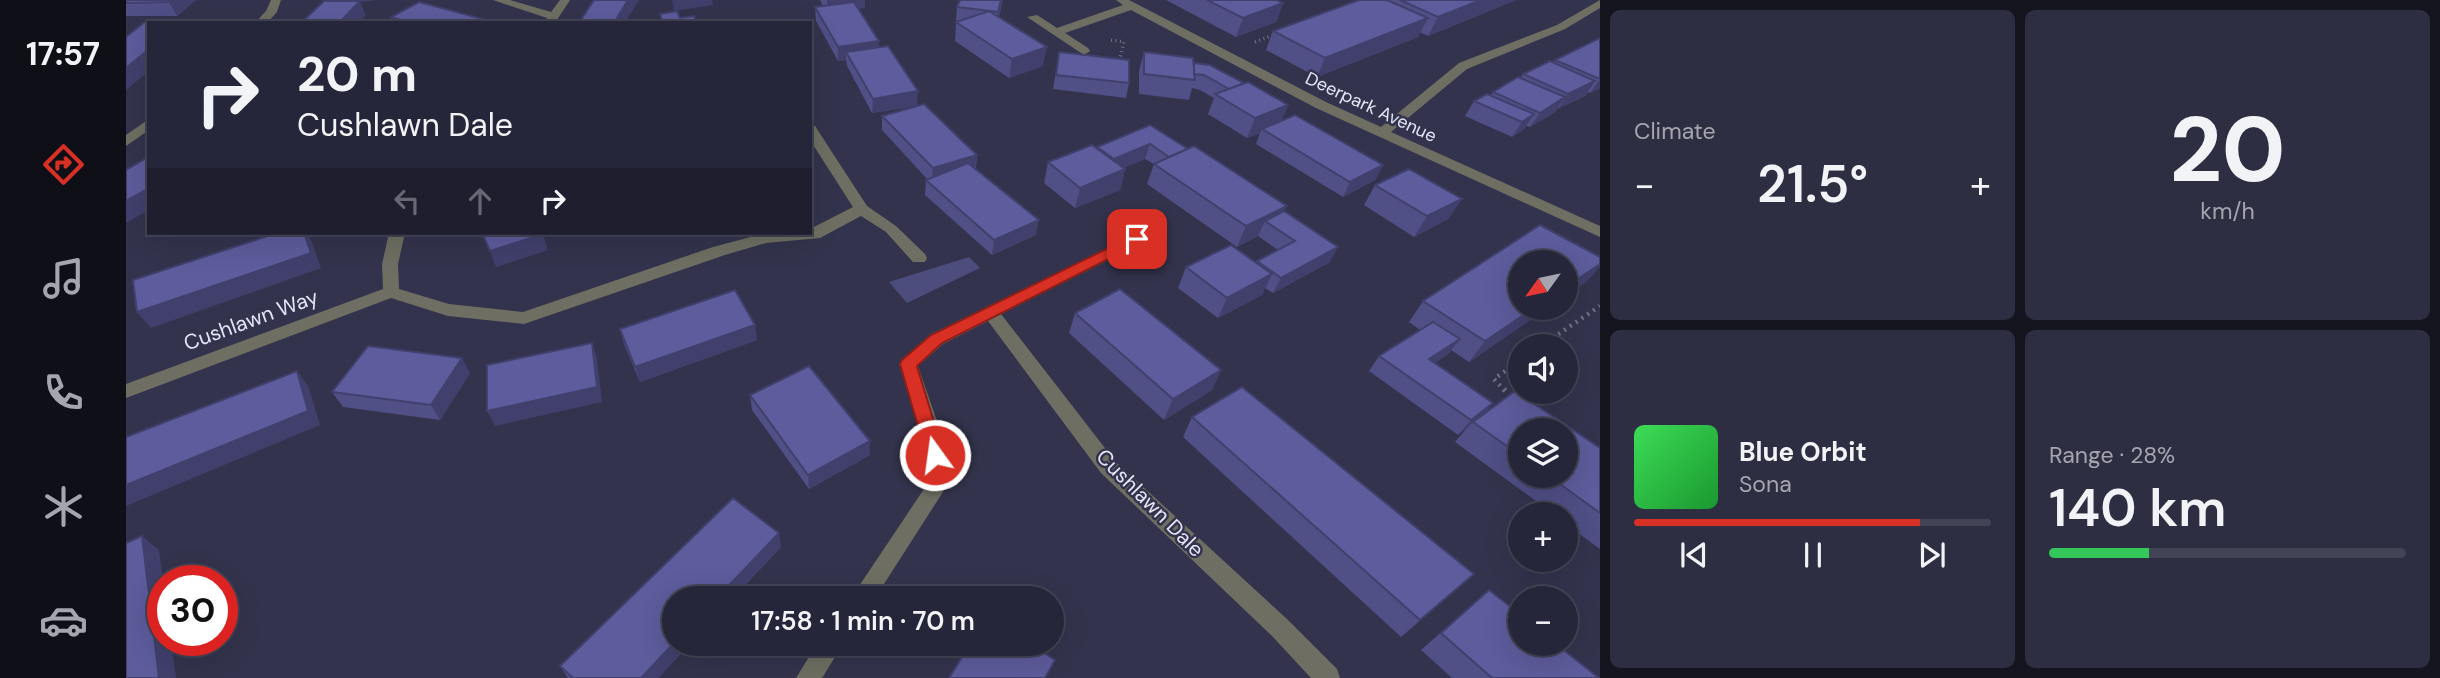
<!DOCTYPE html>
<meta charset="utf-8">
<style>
:root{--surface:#26263a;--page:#2e2e42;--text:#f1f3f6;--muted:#a4a5af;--line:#424354;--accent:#d93025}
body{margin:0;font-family:"DM Sans",sans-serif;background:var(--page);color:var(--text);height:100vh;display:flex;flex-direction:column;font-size:26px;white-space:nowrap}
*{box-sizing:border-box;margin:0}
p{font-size:23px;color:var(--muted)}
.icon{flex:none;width:38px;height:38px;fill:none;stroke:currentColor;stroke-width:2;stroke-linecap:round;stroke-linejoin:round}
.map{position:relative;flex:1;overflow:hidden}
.drawer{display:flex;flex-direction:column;gap:10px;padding:10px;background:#151520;width:840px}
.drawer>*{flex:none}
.top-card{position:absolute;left:21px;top:21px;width:665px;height:214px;border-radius:0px;box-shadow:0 7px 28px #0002,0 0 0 2px var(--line);background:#26263a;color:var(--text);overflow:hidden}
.needle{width:46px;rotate:237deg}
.tools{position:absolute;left:1382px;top:250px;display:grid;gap:14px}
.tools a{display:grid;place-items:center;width:70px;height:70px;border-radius:50%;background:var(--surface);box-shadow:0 7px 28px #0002,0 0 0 2px var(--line);font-size:35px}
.speed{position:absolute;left:21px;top:565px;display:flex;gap:14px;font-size:35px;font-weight:700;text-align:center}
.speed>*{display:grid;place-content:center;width:91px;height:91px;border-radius:50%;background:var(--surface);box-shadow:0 7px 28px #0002,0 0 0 2px var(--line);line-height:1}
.speed .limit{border:10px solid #d22;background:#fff;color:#111}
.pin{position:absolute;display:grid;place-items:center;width:60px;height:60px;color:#fff;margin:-30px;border-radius:14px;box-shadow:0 4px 10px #0006}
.me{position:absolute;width:77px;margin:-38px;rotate:346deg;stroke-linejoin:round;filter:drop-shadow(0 0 5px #0008)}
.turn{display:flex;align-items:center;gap:24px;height:147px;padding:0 35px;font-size:32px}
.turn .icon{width:91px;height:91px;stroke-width:2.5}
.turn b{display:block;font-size:49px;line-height:60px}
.lanes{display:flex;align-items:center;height:66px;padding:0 35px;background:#0003;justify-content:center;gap:35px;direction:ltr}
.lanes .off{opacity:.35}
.big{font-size:52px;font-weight:600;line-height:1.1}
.drawer .tile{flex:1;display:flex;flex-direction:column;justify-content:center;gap:10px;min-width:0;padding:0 24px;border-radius:10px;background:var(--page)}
.drawer .dial{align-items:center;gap:0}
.dial b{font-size:91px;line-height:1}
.song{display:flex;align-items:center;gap:21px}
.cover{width:84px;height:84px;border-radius:10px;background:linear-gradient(135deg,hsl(130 70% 55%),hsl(130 70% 35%))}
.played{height:7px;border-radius:4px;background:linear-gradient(90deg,var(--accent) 80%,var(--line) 80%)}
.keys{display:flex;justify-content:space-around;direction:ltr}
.heat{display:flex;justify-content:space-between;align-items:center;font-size:38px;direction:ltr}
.charge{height:10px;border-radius:5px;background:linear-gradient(90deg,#34c759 28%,var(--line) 0)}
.drawer .tiles{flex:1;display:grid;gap:10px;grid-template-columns:repeat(2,1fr)}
.trip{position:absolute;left:536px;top:586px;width:402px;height:70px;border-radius:35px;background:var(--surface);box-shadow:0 7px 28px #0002,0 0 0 2px var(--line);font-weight:600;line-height:70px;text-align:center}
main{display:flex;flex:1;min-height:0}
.tabs{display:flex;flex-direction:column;width:126px;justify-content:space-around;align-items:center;background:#0f0f17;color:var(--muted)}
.tabs .icon{width:49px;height:49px}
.tabs .selected{color:var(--accent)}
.tabs b{font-size:32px;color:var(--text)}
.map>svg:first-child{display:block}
</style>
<main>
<nav class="tabs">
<b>17:57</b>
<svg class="icon selected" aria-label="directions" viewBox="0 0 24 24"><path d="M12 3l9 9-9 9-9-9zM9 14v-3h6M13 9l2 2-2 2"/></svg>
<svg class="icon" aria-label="music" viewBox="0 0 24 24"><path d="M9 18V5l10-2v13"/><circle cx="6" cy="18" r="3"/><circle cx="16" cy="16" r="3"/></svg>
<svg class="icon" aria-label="phone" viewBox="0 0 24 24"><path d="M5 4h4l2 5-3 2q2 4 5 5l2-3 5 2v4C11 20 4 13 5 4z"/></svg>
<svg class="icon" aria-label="climate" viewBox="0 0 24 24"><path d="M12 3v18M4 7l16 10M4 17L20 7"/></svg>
<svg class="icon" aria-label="car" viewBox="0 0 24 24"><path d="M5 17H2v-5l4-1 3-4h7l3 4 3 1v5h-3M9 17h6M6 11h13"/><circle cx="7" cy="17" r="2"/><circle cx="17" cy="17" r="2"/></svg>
</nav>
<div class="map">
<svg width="1474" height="678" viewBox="0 0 1474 678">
<rect width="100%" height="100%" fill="#33334d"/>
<path fill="#4c4c7d" d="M843 257 854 268 781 303 763 282Z"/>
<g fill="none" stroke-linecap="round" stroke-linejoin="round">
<g stroke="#727289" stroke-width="3.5" stroke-dasharray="1 3.5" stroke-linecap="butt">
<path d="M985 40 998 42 993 62"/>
<path d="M1129 42 1148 35"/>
</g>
<g stroke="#727289" stroke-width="4.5" stroke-dasharray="2 5" stroke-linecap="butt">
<path d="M1415 346 1474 306"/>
<path d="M1379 391 1368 379 1395 360"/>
</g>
<path stroke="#727289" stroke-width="5" stroke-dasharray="2 6" stroke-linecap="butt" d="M1378 389 1386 398"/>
<g fill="#6e6f62" fill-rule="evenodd">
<path d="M145 0H155L151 12 141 23H129L140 11Z"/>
<path d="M367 0H384L425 12 434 0H444L429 23H418L421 18Z"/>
<path d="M990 0H1003L1200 102 1255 127 1333 63 1431 25 1474 0V8L1439 29 1341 69 1265 132 1474 226V237L1190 108 1005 10 939 33 962 48 964 51 958 55 901 17 911 15 931 28 997 5Z"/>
<path d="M23 119V130L0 146V135Z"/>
<path d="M684 125 689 126 741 206 770 226 799 254 801 258 799 262H787L760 232 735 216 694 238 640 243 599 255 398 324 322 316 265 298 0 398V384L257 289 256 264 263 233H279L272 264 273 289 323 304 397 312 587 247 640 233H684V229L727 207 684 140Z"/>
<path d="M1011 234 1019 239 1016 243 875 314 989 461 1162 620 1211 669 1214 678H1185L1146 636 975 473 862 321 817 344 792 366 814 430 824 481 749 598H725L804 480 794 430 773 364 776 359 805 334Z"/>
<path d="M691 644H717L696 678H670Z"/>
</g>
</g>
<g fill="#504f86" fill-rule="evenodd">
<path d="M0 0H70L51 16H0Z"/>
<path d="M694 0H739V8H733L753 47 791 106 851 155 850 169 910 235 866 255 799 195 800 180 801 179 756 130V116L790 106 746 113 721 66 720 60 712 61 690 21 689 7 697 6Z"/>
<path d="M834 0H877L873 17 917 66 883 78 829 41 830 22 832 21H830L831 7Z"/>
<path d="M1040 0H1151L1157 3 1150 22 1110 37Z"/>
<path d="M1233 0H1390L1302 36 1294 32 1292 37 1191 77 1140 50 1147 31Z"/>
<path d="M265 17 357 19 359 23H267Z"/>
<path d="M1474 38V88L1464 93 1462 92 1459 96 1431 109 1429 112 1404 127 1400 126 1398 129 1386 137 1339 116 1348 101 1365 95 1367 92 1394 78 1397 74 1427 63 1429 60Z"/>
<path d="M933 52 1003 83 1000 98 927 89Z"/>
<path d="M1018 52 1068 63 1162 105 1155 121 1257 165 1249 180 1217 197 1130 144 1134 133 1121 138 1082 114 1088 98 1074 90 1066 88 1063 100 1013 94V71Z"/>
<path d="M1024 125 1158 211 1204 262 1147 293 1139 288 1136 295 1092 318 1052 288 1060 267 1130 263 1131 261 1152 250 1132 236 1111 247 1021 184 1028 164 1019 159 997 168 999 169 994 190 949 208 918 183 922 162 970 148 971 147Z"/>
<path d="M1249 185 1336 199 1322 219 1288 237 1238 205Z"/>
<path d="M1414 225 1474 257V266L1461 281 1440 295V262H1395V308H1422L1343 362 1325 350 1322 354 1309 363 1367 403 1359 413 1389 391 1474 448V549L1440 524V514H1428L1329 442 1341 428 1332 435 1243 371 1253 356 1294 330 1283 322 1297 301ZM1395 430H1440V476H1395Z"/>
<path d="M949 313 1095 370 1086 390 1038 420 943 333Z"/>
<path d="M494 329 631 340 514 382 498 344Z"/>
<path d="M344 373 314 420 217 407 206 392Z"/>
<path d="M624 395 744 441V455L683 489 626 410Z"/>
<path d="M1066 417 1328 592 1275 637 1057 437Z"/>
<path d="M653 533 655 547 532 678H442L434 666Z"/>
<path d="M1363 590 1473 678H1326L1295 650Z"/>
</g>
<g fill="#41406d">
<path d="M46 0H70L51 16 43 2Z"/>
<path d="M210 0H251L234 2 240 15 233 23H213L212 5Z"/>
<path d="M502 0H513L499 23H488Z"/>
<path d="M546 0H586L587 5 548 11Z"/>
<path d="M701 0H739V8L701 13Z"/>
<path d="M875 0H877L870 26 872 12Z"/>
<path d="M1355 0H1390L1302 36 1312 17Z"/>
<path d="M1157 3 1150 22 1110 37 1117 18Z"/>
<path d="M1302 18 1292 37 1191 77 1199 58Z"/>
<path d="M753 41V55L720 52V60L712 61V47Z"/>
<path d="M921 47 917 66 883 78 886 59Z"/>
<path d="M23 49V71L0 90V68Z"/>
<path d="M1474 79V88L1464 93Z"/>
<path d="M1469 81 1459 96 1432 109 1442 94Z"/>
<path d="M792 91 791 106 746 113 747 99Z"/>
<path d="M1439 97 1429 112 1404 127 1414 113Z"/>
<path d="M1162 105 1154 125 1136 129 1134 133 1121 138 1129 118Z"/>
<path d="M1408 114 1398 129 1386 137 1396 122Z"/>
<path d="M1024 144 1019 159 984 174 988 159Z"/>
<path d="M851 155 849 169 806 184 807 168Z"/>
<path d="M1257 165 1249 180 1217 197 1224 182Z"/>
<path d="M999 169 994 190 949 208 954 188Z"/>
<path d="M23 188V210L0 223V201Z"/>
<path d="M1336 199 1322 219 1288 237 1301 216Z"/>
<path d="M1161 206 1151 227 1139 221 1132 236 1111 247 1120 226Z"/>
<path d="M913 220 910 235 866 255 868 240Z"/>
<path d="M178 233H181L185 240 195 268 25 328 11 312Z"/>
<path d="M483 233H499L484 237Z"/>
<path d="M417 234 422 250 370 267 364 251Z"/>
<path d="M1212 247 1204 262 1147 293 1155 278Z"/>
<path d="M1474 264V266L1461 281 1440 295V287Z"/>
<path d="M1146 274 1136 295 1092 318 1101 298Z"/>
<path d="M1408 308H1422L1343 362 1359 341Z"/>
<path d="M629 325 631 340 514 382 509 367Z"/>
<path d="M1334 339 1322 354 1292 375 1303 359Z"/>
<path d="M466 343 471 358 476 402 369 426 361 411Z"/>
<path d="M336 358 344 373 314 420 305 405Z"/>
<path d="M1095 370 1086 390 1038 420 1047 399Z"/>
<path d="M171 371 182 386 194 425 0 506V485Z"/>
<path d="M1367 403 1354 418 1347 422 1341 428 1332 435 1345 420Z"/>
<path d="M744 441V455L683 489 682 475Z"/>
<path d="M653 533 655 547 606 598H591Z"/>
<path d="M16 536 33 550 37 581V640H45L50 678H33Z"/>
<path d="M1348 574 1328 592 1275 637 1294 620Z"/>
<path d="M548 644H564L532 678H515Z"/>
</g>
<g fill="#5d5c9c" stroke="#41406d" stroke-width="2">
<path d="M0 0H46L43 2 0 3Z"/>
<path d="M468 0H502L488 23H453Z"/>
<path d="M834 0H875L872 12 831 7Z"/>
<path d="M1081 0H1151L1157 3 1117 18Z"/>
<path d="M1233 0H1261L1302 18 1199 58 1147 31Z"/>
<path d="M1274 0H1355L1312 17Z"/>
<path d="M198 1H234L213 23H175Z"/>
<path d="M293 2 357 19 350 23H284L265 17Z"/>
<path d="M728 2 753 41 712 47 689 7Z"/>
<path d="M551 11 554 18 568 16 570 23H537L534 14Z"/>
<path d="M863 11 921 47 886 59 830 22Z"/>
<path d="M20 21 57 22 23 23V49L0 68V37Z"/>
<path d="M1474 38V79L1429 60Z"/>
<path d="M762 46 792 91 747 99 720 52Z"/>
<path d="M933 52 1003 60V83L930 75Z"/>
<path d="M1018 52 1067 58 1069 80 1018 74Z"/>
<path d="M1424 61 1469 81 1442 94 1397 74Z"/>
<path d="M1068 63 1084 65 1118 83 1103 89 1078 75 1068 74Z"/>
<path d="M1392 77 1439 97 1414 113 1367 92Z"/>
<path d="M1122 82 1162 105 1129 118 1089 94Z"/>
<path d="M1361 94 1408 114 1396 122 1348 101Z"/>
<path d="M798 104 851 155 807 168 756 116Z"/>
<path d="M1169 115 1257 165 1224 182 1136 129Z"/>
<path d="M1024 125 1062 149 1043 157 1024 144 988 159 971 147Z"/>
<path d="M966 145 999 169 954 188 922 162Z"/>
<path d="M1068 146 1161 206 1120 226 1028 164Z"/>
<path d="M19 159 23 161V188L0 201V170Z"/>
<path d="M842 163 913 220 868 240 800 180Z"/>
<path d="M1283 169 1336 199 1301 216 1249 185Z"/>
<path d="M1158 211 1212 247 1155 278 1131 261 1169 241 1139 221Z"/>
<path d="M1414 225 1474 257V264L1440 287V262H1395V308H1408L1359 341 1297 301Z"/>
<path d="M151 233H178L185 253 11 312 7 280Z"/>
<path d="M356 233H416L417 234 364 251Z"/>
<path d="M1105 245 1146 274 1101 298 1060 267Z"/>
<path d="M994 289 1095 370 1047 399 949 313Z"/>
<path d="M609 290 629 325 509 367 494 329Z"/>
<path d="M1307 322 1334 339 1303 359 1367 403 1345 420 1253 356Z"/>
<path d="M466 343 471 387 361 411V365Z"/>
<path d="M242 346 336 358 305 405 206 392Z"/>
<path d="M683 366 744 441 682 475 624 395Z"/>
<path d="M171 371 182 411 0 485V437Z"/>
<path d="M1116 387 1348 574 1294 620 1066 417Z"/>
<path d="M1389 391 1474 448V513L1423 476H1440V430H1395V456L1347 422Z"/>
<path d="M607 498 653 533 591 598H548V643L515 678H447L434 666Z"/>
<path d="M16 536 33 678H0V543Z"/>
<path d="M1363 590 1395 615V644H1430L1473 678H1366L1315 633Z"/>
<path d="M844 644H904L929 660 919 678H823Z"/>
</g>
<path fill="#d93025" stroke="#8d1f18" stroke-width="2" d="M1011 234 1016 235V242L816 343 791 366 818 455 815 461H802L774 364 776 360 805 335Z"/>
<g text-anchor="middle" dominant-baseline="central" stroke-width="5" stroke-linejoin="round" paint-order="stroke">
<g font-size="18" fill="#e4e5f6" stroke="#33334d">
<text transform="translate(1245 107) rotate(25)">Deerpark Avenue</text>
</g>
<g font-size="21" fill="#e4e5f6" stroke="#33334d">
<text transform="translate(125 320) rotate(-20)">Cushlawn Way</text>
<text transform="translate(1024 503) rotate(45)">Cushlawn Dale</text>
</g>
</g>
</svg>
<div class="tools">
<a><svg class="needle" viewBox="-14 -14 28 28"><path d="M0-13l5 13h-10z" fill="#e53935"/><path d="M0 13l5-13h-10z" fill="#a4a5af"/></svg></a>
<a><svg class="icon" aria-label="sound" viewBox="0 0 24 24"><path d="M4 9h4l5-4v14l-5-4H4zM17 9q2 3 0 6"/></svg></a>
<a><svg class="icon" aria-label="layers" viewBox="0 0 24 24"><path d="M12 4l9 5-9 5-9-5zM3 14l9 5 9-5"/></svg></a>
<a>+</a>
<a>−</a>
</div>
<div class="speed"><div class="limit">30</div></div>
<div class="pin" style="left:1011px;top:239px;background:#d93025"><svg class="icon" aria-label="arrive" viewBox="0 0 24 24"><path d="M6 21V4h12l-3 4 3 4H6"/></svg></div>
<svg class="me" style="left:809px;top:455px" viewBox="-20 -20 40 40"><circle r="17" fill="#d93025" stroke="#fff" stroke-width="3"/><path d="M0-11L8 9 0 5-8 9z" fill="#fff"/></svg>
<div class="trip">17:58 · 1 min · 70 m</div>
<div class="top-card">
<div class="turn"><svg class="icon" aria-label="right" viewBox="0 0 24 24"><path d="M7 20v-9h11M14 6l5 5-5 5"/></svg><div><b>20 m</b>Cushlawn Dale</div></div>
<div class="lanes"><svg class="icon off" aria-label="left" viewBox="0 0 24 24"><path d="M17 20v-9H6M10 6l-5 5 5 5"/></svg><svg class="icon off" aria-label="ahead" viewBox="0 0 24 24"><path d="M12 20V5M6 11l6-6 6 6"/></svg><svg class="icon" aria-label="right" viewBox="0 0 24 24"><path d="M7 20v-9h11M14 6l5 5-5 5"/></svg></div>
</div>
</div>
<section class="drawer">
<div class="tiles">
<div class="tile"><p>Climate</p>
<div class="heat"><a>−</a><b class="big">21.5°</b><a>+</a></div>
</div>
<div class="tile dial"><b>20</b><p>km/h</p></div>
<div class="tile">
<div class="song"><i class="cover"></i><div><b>Blue Orbit</b><p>Sona</p></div></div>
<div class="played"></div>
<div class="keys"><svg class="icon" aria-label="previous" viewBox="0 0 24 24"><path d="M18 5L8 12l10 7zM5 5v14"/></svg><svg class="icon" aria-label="pause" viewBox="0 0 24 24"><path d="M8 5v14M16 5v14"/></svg><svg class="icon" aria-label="next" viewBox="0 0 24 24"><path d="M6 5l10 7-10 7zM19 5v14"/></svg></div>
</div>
<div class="tile"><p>Range · 28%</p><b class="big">140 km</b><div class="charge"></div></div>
</div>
</section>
</main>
